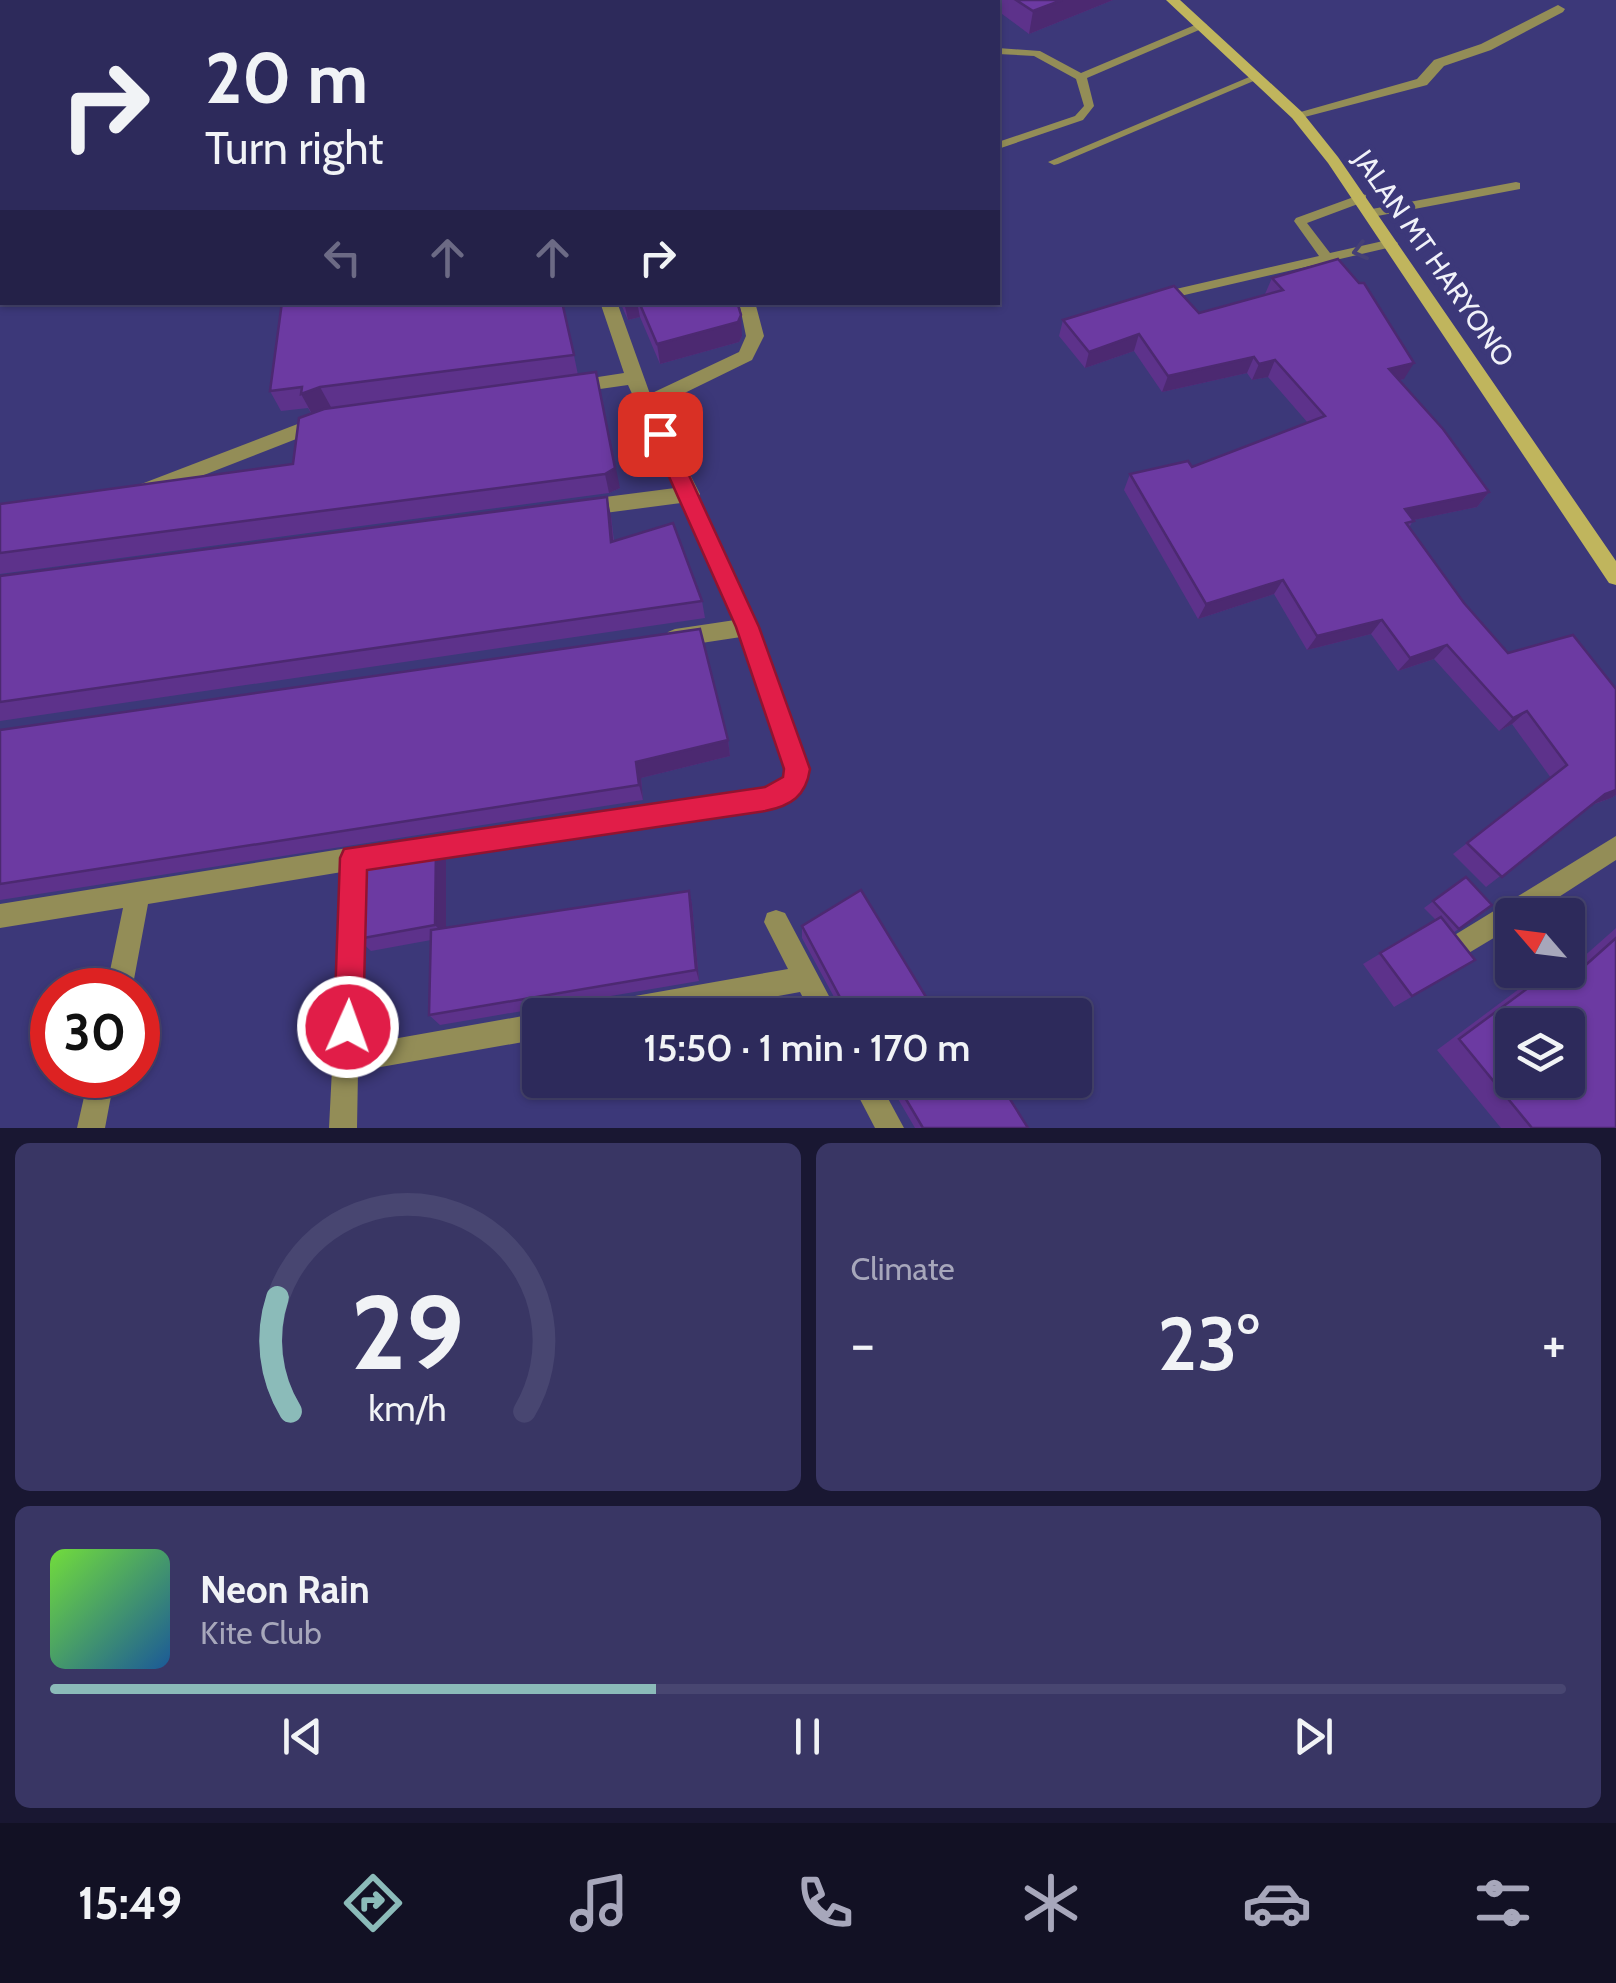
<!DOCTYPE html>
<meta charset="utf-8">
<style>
:root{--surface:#2d2a5b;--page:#393664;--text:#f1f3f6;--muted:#a7a7bb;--line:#484671;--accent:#8bbbb9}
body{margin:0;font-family:Cabin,sans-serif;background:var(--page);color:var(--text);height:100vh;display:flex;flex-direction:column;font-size:38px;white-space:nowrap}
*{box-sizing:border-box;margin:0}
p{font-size:32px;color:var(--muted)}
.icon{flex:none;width:55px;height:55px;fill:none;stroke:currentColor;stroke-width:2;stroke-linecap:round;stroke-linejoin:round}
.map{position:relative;height:1128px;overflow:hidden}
.sheet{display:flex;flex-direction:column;gap:15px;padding:15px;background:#191732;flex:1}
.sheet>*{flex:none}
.banner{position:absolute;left:0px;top:0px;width:1000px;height:305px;box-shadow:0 2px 8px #0004,0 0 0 2px var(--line);background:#2d2a5b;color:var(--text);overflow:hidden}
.needle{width:65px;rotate:298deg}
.buttons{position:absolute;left:1495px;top:898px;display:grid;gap:20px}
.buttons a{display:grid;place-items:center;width:90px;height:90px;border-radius:10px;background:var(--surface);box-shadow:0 2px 8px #0004,0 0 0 2px var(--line);font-size:50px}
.speed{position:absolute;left:30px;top:968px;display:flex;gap:20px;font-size:50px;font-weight:700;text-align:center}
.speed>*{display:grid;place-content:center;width:130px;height:130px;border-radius:50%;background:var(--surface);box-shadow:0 2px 8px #0004,0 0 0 2px var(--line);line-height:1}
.speed .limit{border:15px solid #d22;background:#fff;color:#111}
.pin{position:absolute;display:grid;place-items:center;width:85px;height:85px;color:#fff;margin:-42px;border-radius:20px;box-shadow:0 5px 15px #0006}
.me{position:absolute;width:110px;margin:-55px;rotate:2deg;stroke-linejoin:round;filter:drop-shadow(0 0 8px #0008)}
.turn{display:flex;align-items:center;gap:35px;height:210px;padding:0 40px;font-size:45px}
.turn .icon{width:130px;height:130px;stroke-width:2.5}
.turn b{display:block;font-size:70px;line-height:85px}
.lanes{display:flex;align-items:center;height:95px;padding:0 40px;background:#0003;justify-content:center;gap:50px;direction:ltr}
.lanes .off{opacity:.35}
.big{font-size:75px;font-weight:600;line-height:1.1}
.sheet .tile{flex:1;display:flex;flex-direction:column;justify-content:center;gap:15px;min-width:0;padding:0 35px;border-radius:15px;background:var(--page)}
.sheet .dial{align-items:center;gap:0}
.dial svg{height:260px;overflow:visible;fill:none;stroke:var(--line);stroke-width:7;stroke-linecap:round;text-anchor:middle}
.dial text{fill:var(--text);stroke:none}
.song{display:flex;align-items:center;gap:30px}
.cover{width:120px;height:120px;border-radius:15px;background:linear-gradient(135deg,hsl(100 70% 55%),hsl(210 70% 35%))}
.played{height:10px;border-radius:5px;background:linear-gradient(90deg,var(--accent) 40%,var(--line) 40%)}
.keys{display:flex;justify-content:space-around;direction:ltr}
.heat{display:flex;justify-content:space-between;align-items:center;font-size:55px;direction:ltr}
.sheet .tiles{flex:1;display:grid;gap:15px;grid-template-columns:1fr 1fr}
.tile:last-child{grid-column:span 2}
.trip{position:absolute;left:522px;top:998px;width:570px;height:100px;border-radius:10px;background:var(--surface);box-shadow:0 2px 8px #0004,0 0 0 2px var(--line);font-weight:600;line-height:100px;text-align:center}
.tabs{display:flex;height:160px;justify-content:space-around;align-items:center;background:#121124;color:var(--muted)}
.tabs .icon{width:70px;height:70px}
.tabs .on{color:var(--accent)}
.tabs b{font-size:45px;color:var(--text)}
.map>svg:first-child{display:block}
</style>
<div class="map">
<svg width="1616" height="1128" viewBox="0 0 1616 1128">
<rect width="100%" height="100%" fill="#3c3879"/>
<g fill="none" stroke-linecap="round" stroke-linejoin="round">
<g fill="#938d57" fill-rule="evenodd">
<path d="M1202 22 1207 25 1206 27 1087 78 1094 106 1083 120 998 149V142L1075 116 1084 106 1076 79 1034 56 998 54V48L1040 51 1081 73Z"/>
<path d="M1254 75 1263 77 1058 164 1054 165 1048 162Z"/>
<path d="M1516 182 1520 183V189L1372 217 1366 213 1372 209Z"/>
<path d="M1362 194 1366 195V201L1307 223 1330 253 1392 239 1398 243 1396 246 1163 300 1157 296 1163 292 1319 256 1294 221 1296 218Z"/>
</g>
<g fill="#938d57" fill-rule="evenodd">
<path d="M1558 5 1565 9 1563 12 1491 50 1444 66 1427 85 1297 119 1290 115 1417 79 1434 60 1481 44Z"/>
<path d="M2 212V222L0 223V213Z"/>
<path d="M600 302H617L650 394 739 352 746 336 739 302H755L764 336 752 360 656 407 700 494 698 497 758 627 808 769C803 788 800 799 781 807L365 868 359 1045 540 1013 545 1015H540V1039L358 1071 357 1128H329L342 872 148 904 132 990H106L123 908 0 928V904L354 847 727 794 776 786 782 782 786 769 741 637 675 647 668 644 665 638 668 632 675 629 735 620 681 503 582 516 572 508 582 500 675 488 628 385 572 393 563 387 572 381 624 373Z"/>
<path d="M321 415 327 417 330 422 327 427 150 496H136L133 491 136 486Z"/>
<path d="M1616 836V860L1531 915H1512V927L1462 957 1453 954 1450 945 1453 936Z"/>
<path d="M776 910 785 913 839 1015H812L800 992 673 1015H588L592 1006 601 1002 788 969 764 922 767 913Z"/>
<path d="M89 1075H115L105 1128H77Z"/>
<path d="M850 1080H878L904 1128H875Z"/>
</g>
<path fill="#c0b55d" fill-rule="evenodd" d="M1166 0H1180L1302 112 1338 157 1616 561V585L1609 583 1328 163 1292 118Z"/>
</g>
<g fill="#5d328b">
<path d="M389 0H564L557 2H392Z"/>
<path d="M600 0H684L676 2H602Z"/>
<path d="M726 0H921L916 2H731Z"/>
<path d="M981 0H1113L1029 34 998 11V2H985Z"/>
<path d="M1272 278 1404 379 1399 380 1489 492 1477 507 1413 520 1409 528 1464 603 1508 653 1616 689V795L1611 798 1592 805 1486 887 1453 854 1551 778 1512 724 1499 731 1434 659 1398 671 1371 634 1307 650 1274 594 1198 619 1124 490 1130 474 1192 467 1308 423 1268 377 1252 380 1247 373 1162 392 1134 351 1085 368 1059 336 1063 320 1199 313 1265 294Z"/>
<path d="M563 302 578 375 620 488 609 493 0 574V504L293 464 311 413 308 408 281 411 270 391Z"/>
<path d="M620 302H737L742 336 739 342 660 364 640 317 628 320Z"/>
<path d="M611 516 614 541 702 601 705 618 0 721V576Z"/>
<path d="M0 730 728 740 730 756 641 778 643 800 0 900Z"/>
<path d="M446 860V928L689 891 692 904 699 981 440 1025 429 1015 431 940 371 951 358 939Z"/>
<path d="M1466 877 1492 905 1453 933 1475 960 1394 1007 1363 964 1436 920 1424 908Z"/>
<path d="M802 926 937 1015H839L840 1008 802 938Z"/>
<path d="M1616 928V1128H1501L1437 1050 1523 986 1547 974 1555 982Z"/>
<path d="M882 1080H998L1028 1128H915L894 1092 890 1094Z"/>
</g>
<g fill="#4c2971">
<path d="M284 0H314L315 2H278Z"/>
<path d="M318 0H363L356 2H319Z"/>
<path d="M498 0H564L557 2H491Z"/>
<path d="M618 0H684L676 2H618Z"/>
<path d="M880 0H921L916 2H880Z"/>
<path d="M1062 0H1113L1029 34 1033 11Z"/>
<path d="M624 302H637L640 317 628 320Z"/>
<path d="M741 315 742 336 739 342 660 364 657 344Z"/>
<path d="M1139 334 1134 351 1085 368 1089 352Z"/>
<path d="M1254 357 1247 373 1162 392 1168 376Z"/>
<path d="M1275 360 1268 377 1252 380 1259 364Z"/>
<path d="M1414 363 1404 379 1379 385 1389 369Z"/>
<path d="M596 372 620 488 609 493 605 474Z"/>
<path d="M320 387 331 407 312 414 301 394Z"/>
<path d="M1489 492 1477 507 1394 524 1405 509Z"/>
<path d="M607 497 611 516 615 560 611 542Z"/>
<path d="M1283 580 1274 594 1198 619 1206 604Z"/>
<path d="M1382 620 1371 634 1307 650 1317 636Z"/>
<path d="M1447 645 1434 659 1398 671 1410 658Z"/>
<path d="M1527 711 1512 724 1499 731 1513 718Z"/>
<path d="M728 740 730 756 641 778 643 800 639 785 636 762Z"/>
<path d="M1616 790V795L1611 798 1588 806 1605 794Z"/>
<path d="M436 846 446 860V937L435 925Z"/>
<path d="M689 891 692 904 699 981 696 970Z"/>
</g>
<g fill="#6c3aa2" stroke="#4c2971" stroke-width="2.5" fill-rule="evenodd">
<path d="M226 0H284L278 2H228Z"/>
<path d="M406 0H498L491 2H408Z"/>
<path d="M769 0H881L885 2H774Z"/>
<path d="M1016 0H1062L1033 11Z"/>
<path d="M1338 259 1359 283H1364L1414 363 1389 369 1443 429 1489 492 1405 509 1414 521 1406 523 1464 603 1508 653 1573 635 1616 689V790L1605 794 1502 877 1467 843 1567 765 1527 711 1513 718 1447 645 1410 658 1382 620 1317 636 1283 580 1206 604 1130 474 1188 461 1192 467 1325 416 1275 360 1259 364 1254 357 1168 376 1139 334 1089 352 1063 320 1174 286 1199 313 1283 290 1272 278Z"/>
<path d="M282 302H562L574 355 320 387 301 394 302 387 270 391Z"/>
<path d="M639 302H737L741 315 738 322 657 344Z"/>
<path d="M596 372 615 468 605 474 0 553V504L293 464 299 418 324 409Z"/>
<path d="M607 497 611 542 673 523 702 601 0 702V576Z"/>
<path d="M700 629 728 740 636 762 639 785 0 884V730Z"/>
<path d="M436 846 435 925 358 939 362 857Z"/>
<path d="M1466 877 1492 905 1459 929 1433 901Z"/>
<path d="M861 890 937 1015H841L840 1009 843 1003 802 926Z"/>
<path d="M689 891 696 970 429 1015 431 930Z"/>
<path d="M1441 917 1475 960 1412 996 1380 953Z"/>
<path d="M1616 938V1128H1532L1459 1039 1547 974 1560 988ZM1512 1025H1568V1080H1512Z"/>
<path d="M889 1080H998L1028 1128H923L897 1084 893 1086Z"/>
</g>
<defs><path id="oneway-chevron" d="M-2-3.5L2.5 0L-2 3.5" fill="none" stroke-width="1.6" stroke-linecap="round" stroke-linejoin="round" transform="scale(2.5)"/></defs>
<use stroke="#454076" href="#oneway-chevron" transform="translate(1360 251) rotate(166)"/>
<path fill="#e11d48" stroke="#92132f" stroke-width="2.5" d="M660 426 670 434 759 627 810 769C806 796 791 806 765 811L367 870 363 1027 359 1037 348 1041 338 1037 334 1027 340 858 344 849 765 787 783 777 784 769 736 627 650 434Z"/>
<g text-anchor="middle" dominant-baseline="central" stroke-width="10" stroke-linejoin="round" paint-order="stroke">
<g font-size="28" fill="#f0f1f9" stroke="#3c3879">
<text transform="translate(1434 258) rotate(55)">JALAN MT HARYONO</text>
</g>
</g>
</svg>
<div class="buttons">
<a><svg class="needle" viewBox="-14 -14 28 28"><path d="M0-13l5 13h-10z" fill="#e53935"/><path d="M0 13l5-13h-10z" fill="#a7a7bb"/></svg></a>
<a><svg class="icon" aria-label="layers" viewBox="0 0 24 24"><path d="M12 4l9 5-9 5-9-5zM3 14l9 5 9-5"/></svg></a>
</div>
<div class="speed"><div class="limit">30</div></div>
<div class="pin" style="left:660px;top:434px;background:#d93025"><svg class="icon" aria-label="arrive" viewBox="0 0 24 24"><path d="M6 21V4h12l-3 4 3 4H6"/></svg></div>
<svg class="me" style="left:348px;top:1027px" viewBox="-20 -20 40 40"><circle r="17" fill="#e11d48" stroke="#fff" stroke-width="3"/><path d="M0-11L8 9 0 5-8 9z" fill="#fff"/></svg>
<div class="trip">15:50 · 1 min · 170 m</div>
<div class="banner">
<div class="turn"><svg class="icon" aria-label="right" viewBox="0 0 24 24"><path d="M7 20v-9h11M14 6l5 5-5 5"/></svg><div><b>20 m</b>Turn right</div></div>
<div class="lanes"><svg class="icon off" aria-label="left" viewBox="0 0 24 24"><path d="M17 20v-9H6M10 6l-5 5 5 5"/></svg><svg class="icon off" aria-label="ahead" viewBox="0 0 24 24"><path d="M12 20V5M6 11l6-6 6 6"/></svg><svg class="icon off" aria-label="ahead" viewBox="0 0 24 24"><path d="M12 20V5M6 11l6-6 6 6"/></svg><svg class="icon" aria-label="right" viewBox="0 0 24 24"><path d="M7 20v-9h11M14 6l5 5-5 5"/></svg></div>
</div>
</div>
<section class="sheet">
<div class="tiles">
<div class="tile dial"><svg viewBox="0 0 100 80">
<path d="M14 69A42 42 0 1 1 86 69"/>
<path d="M14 69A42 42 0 0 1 10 34" stroke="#8bbbb9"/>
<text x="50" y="56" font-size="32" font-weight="700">29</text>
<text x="50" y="72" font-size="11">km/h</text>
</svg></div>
<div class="tile"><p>Climate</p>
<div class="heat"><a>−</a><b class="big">23°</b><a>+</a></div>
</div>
<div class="tile">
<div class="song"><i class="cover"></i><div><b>Neon Rain</b><p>Kite Club</p></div></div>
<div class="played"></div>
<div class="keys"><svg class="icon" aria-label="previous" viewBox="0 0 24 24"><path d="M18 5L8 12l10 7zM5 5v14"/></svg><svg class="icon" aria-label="pause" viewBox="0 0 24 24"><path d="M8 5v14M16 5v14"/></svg><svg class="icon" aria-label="next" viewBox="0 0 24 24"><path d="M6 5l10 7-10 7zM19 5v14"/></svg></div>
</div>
</div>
</section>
<nav class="tabs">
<b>15:49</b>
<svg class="icon on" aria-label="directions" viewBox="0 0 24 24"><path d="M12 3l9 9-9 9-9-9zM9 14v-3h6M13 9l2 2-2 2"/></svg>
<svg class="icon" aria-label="music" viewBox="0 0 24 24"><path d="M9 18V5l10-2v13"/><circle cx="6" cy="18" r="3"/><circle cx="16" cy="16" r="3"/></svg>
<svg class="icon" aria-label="phone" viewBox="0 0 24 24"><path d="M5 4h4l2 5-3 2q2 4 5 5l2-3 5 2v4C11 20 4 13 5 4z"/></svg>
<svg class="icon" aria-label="climate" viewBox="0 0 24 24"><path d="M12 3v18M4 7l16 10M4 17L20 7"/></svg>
<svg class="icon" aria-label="car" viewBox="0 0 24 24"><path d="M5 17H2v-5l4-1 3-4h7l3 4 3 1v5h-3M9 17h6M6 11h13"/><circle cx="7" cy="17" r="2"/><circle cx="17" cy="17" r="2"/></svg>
<svg class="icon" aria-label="filters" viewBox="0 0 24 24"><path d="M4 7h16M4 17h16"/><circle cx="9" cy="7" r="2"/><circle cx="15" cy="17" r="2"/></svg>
</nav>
